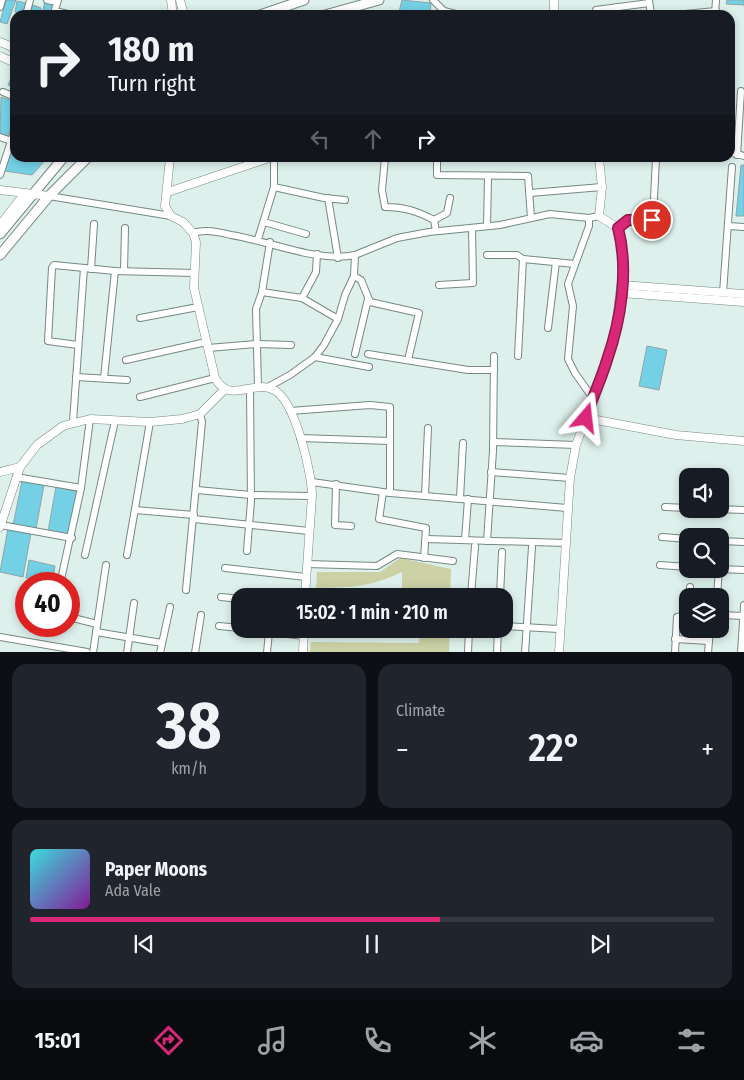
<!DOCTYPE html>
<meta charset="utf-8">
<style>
:root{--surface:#171b24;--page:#20242c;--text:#f1f3f6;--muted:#9ea1a6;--line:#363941;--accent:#db2777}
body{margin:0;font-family:"Fira Sans Condensed",sans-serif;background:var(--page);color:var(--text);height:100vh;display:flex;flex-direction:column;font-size:19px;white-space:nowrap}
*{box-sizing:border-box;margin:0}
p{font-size:16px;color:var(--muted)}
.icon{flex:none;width:28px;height:28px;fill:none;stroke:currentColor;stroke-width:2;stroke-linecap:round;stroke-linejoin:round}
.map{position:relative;height:652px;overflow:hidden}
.sheet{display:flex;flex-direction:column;gap:12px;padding:12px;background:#0d0f14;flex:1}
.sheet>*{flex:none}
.hud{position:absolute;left:10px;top:10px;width:725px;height:152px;border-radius:15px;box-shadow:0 2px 8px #0003;background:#171b24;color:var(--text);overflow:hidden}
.fabs{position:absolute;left:679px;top:468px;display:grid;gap:10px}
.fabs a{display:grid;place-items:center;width:50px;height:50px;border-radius:10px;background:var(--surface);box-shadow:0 2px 8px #0003;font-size:25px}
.speed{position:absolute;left:15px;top:572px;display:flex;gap:10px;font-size:25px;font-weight:700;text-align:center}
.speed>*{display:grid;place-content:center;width:65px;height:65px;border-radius:50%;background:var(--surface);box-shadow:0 2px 8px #0003;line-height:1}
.speed .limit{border:8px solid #d22;background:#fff;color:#111}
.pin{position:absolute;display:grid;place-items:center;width:42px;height:42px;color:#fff;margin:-21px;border:2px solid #fff;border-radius:50%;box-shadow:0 1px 5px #0007}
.me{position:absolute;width:55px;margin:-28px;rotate:17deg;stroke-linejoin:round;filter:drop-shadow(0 0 4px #0008)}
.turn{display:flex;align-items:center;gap:18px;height:105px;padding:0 15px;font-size:22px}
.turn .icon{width:65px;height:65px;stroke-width:2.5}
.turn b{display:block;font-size:35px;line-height:42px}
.lanes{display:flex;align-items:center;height:48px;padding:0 15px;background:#0003;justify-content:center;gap:25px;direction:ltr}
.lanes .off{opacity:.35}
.big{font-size:38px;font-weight:600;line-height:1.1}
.sheet .card{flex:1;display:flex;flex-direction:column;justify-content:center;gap:8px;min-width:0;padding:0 18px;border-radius:15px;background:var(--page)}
.sheet .dial{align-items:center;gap:0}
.dial b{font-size:65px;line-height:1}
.song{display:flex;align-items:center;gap:15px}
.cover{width:60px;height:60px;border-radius:8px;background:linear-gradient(135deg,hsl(180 70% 55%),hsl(290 70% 35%))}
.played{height:5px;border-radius:2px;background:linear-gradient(90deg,var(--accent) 60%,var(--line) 60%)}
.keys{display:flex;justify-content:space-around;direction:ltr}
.heat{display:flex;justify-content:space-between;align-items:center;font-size:28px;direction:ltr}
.sheet .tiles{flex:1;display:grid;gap:12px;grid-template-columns:1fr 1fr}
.card:last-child{grid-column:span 2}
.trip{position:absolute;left:231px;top:588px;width:282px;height:50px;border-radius:15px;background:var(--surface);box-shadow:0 2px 8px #0003;font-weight:600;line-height:50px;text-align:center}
.dock{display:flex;height:80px;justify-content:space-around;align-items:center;background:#090b0e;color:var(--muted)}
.dock .icon{width:35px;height:35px}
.dock .on{color:var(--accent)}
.dock b{font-size:22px;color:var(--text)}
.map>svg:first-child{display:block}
</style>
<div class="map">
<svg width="744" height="653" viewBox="0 0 744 653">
<rect width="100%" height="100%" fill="#ddf0eb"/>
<g fill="#cbd1a5">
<path d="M400 558 451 569 450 596H402V572C368 588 352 587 316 588L317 572H380Z"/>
<path d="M420 629H450L449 652H310L311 642 419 643Z"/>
</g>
<g fill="#74d1e5" stroke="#92a4a8">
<path d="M6 0H16L7 24 0 22Z"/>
<path d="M402 0 431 3 430 15 399 12Z"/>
<path d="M727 0H744V5L726 4Z"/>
<path d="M17 1 26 3 23 14 15 12Z"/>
<path d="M45 1 55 3 53 12 43 10Z"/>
<path d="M33 5 41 8 39 15H30Z"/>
<path d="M15 69V88L8 85Z"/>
<path d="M1 97 15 102V116L7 138 0 136Z"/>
<path d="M10 154H15V158H47L32 175 5 171Z"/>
<path d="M741 165H744V216H736Z"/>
<path d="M647 346 667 350 659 390 639 386Z"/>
<path d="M22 481 44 485 36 529 13 525Z"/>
<path d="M56 487 79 492 71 536 48 531Z"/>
<path d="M8 528 31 533 23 577 0 572Z"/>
<path d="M29 560 55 566 52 583 26 578Z"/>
</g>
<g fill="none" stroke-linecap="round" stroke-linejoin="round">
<g stroke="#778884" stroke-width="8">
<g id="minor">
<path d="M47 0 57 2"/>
<path d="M433 0 444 11 460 15"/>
<path d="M649 0 651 15"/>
<path d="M0 7 2 0"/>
<path d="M617 7 618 15"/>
<path d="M55 11 72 15"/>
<path d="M54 13 58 0"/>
<path d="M715 14 716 0"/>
<path d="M26 15 30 0"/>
<path d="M596 15V10L649 3"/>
<path d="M674 15 716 11"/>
<path d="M3 92 15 97"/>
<path d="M0 137 14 142"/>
<path d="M730 152 744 156"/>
<path d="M737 155 741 91"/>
<path d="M385 158 382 190 385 207C404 207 417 211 434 220L436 231"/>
<path d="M437 158V175L528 176 531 218"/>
<path d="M0 175 15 129"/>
<path d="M274 187 324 198 345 200"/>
<path d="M530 193 602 187"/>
<path d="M49 196 171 216"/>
<path d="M328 198 338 258"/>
<path d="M589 218V226L568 284 573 306 568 359 575 373 592 397"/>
<path d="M434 220 447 213 450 198"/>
<path d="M264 222 306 234"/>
<path d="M487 226 488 177"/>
<path d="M728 226 744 227"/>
<path d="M618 228 628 220 651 221 653 219 656 158"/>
<path d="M193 233C206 229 218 232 231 235 269 241 318 263 355 255"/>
<path d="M258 239 274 187V158"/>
<path d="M487 255H517L523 259 575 264"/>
<path d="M91 269 94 224"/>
<path d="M124 271 125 228"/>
<path d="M354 276 361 280 370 302 419 313 408 360"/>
<path d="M439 285 473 283 472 228"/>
<path d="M262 292 302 298 338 319"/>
<path d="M723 293 732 167"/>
<path d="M302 298 316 272 317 254"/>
<path d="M140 318 198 307"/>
<path d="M548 328 556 262"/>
<path d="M78 345 48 341 52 268 54 265 115 271 195 273"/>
<path d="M208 348 257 344 291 345"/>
<path d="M355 354 368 299"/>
<path d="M368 354 468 370H494"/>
<path d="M518 356 523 259"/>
<path d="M315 357 369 367"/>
<path d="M126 360 206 342"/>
<path d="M76 377 127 380"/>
<path d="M104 378 115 271"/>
<path d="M258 386 256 309 262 292 270 242"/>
<path d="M268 387 290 375 315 357 324 345 338 319 345 295 354 276 355 255 397 238 429 232 500 225 550 214 589 218 599 216"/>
<path d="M140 397 215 378"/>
<path d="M290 411 370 405 390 407V493"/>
<path d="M73 422 84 268"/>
<path d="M300 438 390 441"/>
<path d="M493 442 576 445"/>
<path d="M491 472 570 478"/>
<path d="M16 477 81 488"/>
<path d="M312 482 390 493 567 508"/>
<path d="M336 484 335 525 351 526"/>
<path d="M197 490 251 495 312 496"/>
<path d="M383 492 379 519 426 528 424 558"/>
<path d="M425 496 428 428"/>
<path d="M460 498 463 443"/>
<path d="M665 507 688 508"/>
<path d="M716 509 744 510"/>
<path d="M135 510 194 515"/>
<path d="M194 519 309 531"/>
<path d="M1 525 72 538"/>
<path d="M662 537 688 539"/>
<path d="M426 539 566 543"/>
<path d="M465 540 468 499"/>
<path d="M487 541 493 451 494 356"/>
<path d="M720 541 744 542"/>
<path d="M247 551 251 501 250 389"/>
<path d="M85 555 115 421"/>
<path d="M127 555 150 422"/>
<path d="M307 564 377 566 397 554 453 561"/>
<path d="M660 565 688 567"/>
<path d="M225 568 306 577"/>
<path d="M719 569 744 570"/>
<path d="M60 584 81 488 90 419"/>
<path d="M186 590 202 422 200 414"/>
<path d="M471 596 475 546"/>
<path d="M500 596 502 552"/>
<path d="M690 596V587"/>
<path d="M717 596 719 569"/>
<path d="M221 597 240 599"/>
<path d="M720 615 744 616"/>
<path d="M69 617 97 624"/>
<path d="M219 626 240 628"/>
<path d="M505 626 559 629"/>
<path d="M244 629 304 636"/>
<path d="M96 632 162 643"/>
<path d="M0 637 87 652"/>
<path d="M675 639 709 641"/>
<path d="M93 653 106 565"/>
<path d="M127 653 134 603"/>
<path d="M160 653 170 607"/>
<path d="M195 653 201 615"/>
<path d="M267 653 269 632"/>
<path d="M468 653 469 629"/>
<path d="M497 653 498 629"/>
<path d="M525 653 532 547"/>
<path d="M675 653 677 617 688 615"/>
<path d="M708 653 710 629"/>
<path d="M741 653 744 605"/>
</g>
</g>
<g stroke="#778884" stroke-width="9">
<g id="tertiary">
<path d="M171 0 173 15"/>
<path d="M180 0 184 15"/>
<path d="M554 0V15"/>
<path d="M0 42 15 48"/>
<path d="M0 56 15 63"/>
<path d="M170 158 165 206 171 216 183 222 193 233 196 242 194 288 215 378C230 405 252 379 274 390 295 400 312 473 312 496L305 596"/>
<path d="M0 190 49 196"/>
<path d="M168 192 269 158"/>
<path d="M0 225 25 193"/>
<path d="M622 285 744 294"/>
<path d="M621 293 744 302"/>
<path d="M586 418 676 435 744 441"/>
<path d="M0 472 20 467"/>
<path d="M0 527 20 467 37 445 63 426 90 419 150 422 182 419 200 414 225 389"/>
<path d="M303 653 304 629"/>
<path d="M559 653 570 478 576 445 607 363 616 328 624 260 618 228 599 216 602 187 599 158"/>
</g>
</g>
<g stroke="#778884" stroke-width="11">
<g id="secondary">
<path d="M260 15 304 0"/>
<path d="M325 15 379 0"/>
<path d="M0 234 63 158"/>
<path d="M0 255 49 196 87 158"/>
</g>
</g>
<use href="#minor" stroke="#fff" stroke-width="6"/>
<use href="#tertiary" stroke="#fff" stroke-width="8"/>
<use href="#secondary" stroke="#fff" stroke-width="9"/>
</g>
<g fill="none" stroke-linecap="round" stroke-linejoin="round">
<g stroke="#8e194d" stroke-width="12">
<path id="route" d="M586 418C592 398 601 380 607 360 621 320 629 270 618 228L628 220H652"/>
</g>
<use href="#route" stroke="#db2777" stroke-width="9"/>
</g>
</svg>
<div class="fabs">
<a><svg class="icon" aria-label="sound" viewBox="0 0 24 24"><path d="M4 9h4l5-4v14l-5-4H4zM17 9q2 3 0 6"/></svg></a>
<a><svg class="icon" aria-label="search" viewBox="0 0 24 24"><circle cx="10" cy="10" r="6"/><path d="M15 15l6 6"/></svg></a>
<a><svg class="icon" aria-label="layers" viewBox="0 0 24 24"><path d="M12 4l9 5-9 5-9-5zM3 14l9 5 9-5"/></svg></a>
</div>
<div class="speed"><div class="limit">40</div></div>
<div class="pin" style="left:652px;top:220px;background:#d93025"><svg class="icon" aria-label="arrive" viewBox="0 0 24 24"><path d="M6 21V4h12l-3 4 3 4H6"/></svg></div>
<svg class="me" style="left:586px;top:418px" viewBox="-20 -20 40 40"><path d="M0-17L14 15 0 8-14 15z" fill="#db2777" stroke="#fff" stroke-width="4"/></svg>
<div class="trip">15:02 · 1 min · 210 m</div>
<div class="hud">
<div class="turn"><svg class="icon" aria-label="right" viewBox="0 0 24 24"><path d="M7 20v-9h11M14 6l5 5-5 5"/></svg><div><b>180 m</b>Turn right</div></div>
<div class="lanes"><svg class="icon off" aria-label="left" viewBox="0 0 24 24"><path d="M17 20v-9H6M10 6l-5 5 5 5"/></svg><svg class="icon off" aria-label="ahead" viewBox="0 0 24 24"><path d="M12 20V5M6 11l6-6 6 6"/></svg><svg class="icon" aria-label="right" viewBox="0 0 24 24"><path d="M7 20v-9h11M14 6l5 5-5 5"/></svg></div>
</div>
</div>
<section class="sheet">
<div class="tiles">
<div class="card dial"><b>38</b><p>km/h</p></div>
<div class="card"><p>Climate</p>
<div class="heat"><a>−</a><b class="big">22°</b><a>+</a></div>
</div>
<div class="card">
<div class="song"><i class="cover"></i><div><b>Paper Moons</b><p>Ada Vale</p></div></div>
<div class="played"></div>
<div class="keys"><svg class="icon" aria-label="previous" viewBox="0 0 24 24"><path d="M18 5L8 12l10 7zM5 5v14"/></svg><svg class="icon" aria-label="pause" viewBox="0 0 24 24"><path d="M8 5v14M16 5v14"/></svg><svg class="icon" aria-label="next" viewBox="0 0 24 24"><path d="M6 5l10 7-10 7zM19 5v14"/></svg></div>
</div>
</div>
</section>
<nav class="dock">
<b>15:01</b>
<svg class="icon on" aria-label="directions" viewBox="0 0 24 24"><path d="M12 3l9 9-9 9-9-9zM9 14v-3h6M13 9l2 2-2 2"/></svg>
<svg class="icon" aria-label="music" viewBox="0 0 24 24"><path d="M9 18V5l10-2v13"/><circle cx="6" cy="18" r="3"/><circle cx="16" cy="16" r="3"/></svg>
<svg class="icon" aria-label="phone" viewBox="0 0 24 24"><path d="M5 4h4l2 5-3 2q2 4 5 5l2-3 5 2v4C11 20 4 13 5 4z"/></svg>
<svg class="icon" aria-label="climate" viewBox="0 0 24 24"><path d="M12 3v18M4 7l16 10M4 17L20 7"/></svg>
<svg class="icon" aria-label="car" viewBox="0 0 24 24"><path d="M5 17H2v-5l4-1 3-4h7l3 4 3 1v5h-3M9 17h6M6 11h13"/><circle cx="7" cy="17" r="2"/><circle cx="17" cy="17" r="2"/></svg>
<svg class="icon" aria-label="filters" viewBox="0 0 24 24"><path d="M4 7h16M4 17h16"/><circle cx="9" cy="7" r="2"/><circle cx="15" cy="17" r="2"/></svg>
</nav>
